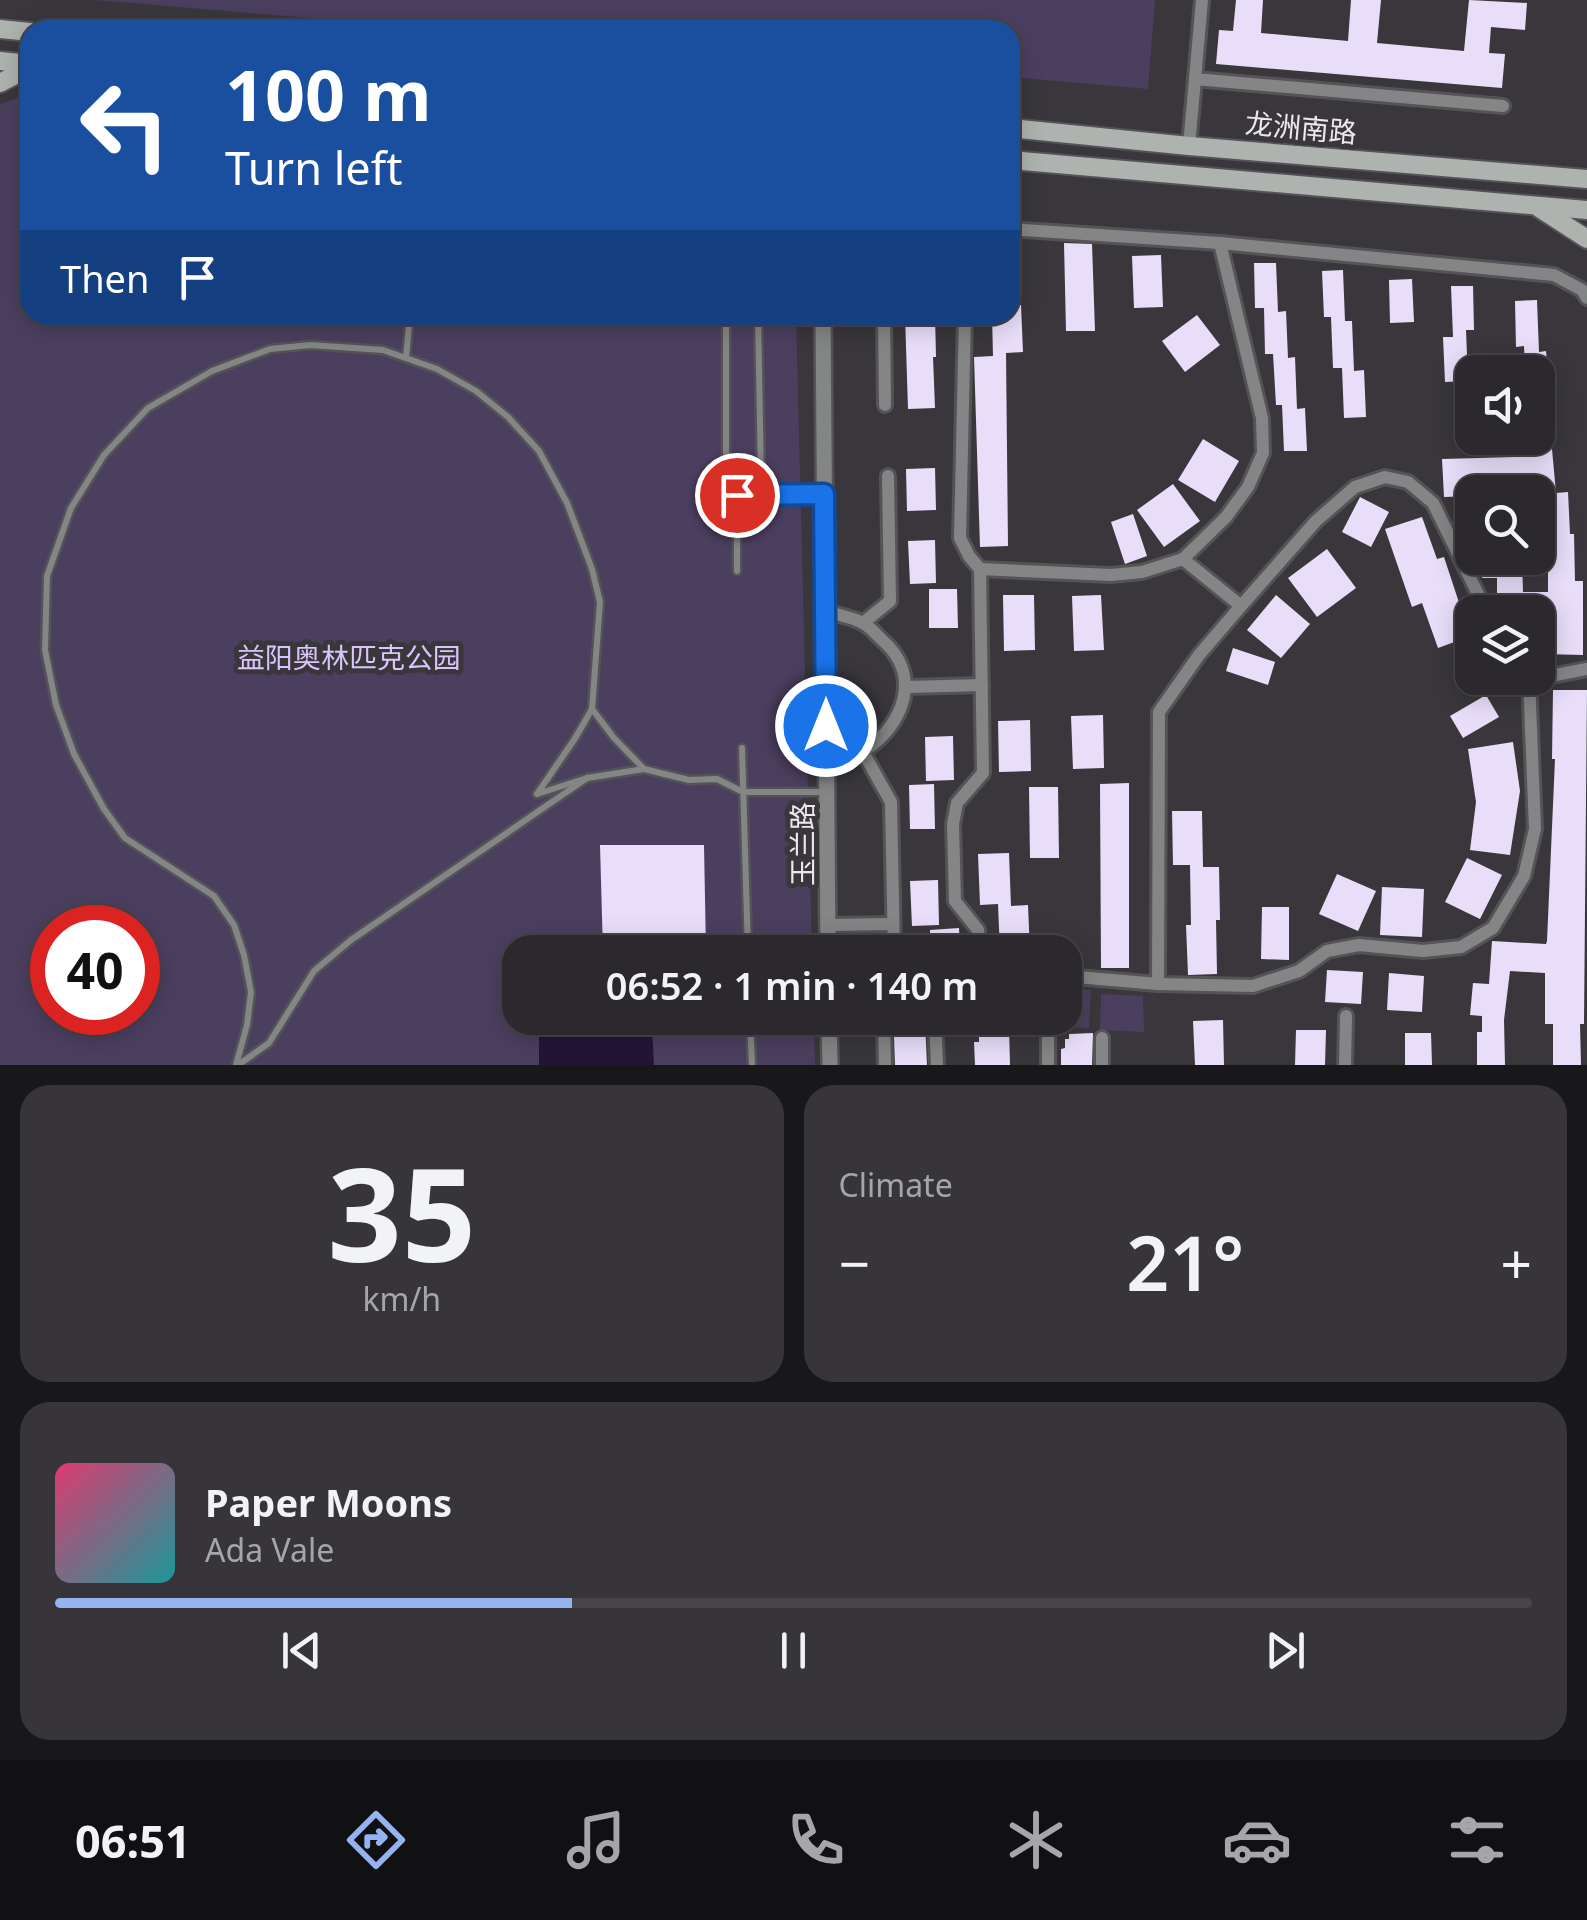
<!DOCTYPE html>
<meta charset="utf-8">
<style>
:root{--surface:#2b292d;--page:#373539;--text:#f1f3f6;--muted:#a6a6aa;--line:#474549;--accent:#95b2f1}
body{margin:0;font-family:"Noto Sans","Noto Sans SC",sans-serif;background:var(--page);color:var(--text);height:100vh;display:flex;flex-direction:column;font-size:38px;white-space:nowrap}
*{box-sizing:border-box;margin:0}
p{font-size:32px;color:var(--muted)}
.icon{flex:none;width:55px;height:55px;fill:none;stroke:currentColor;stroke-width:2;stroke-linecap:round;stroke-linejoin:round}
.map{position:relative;height:1065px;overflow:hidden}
.panel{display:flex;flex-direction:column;gap:20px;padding:20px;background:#181719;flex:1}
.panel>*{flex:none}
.top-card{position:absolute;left:20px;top:20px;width:1000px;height:305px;border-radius:30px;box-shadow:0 5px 25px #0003,0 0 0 2px var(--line);background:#1a4fa0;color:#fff;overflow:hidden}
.buttons{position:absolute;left:1455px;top:355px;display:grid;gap:20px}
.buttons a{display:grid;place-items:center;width:100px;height:100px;border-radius:20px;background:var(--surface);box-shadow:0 5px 25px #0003,0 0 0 2px var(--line);font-size:50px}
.speed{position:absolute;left:30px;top:905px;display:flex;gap:20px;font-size:50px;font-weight:700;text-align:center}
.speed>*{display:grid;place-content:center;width:130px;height:130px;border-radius:50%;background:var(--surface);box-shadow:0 5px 25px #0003,0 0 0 2px var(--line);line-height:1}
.speed .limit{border:15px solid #d22;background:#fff;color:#111}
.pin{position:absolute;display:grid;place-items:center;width:85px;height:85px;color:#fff;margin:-42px;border:5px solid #fff;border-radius:50%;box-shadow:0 2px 10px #0007}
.me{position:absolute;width:110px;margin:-55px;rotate:0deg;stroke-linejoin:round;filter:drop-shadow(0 0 8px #0008)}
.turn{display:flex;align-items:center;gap:35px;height:210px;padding:0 40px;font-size:45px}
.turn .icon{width:130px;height:130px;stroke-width:2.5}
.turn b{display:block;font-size:70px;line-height:85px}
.then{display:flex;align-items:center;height:95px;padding:0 40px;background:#0003;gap:20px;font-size:38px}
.big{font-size:75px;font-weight:600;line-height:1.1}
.panel .card{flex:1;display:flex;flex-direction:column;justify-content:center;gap:15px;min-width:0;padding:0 35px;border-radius:30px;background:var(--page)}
.panel .dial{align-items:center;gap:0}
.dial b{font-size:130px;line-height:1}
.song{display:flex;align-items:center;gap:30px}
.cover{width:120px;height:120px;border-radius:15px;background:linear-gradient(135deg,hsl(340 70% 55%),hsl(180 70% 35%))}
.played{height:10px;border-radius:5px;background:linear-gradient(90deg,var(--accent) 35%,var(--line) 35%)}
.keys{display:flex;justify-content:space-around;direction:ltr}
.heat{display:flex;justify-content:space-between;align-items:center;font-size:55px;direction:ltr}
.panel .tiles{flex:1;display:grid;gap:20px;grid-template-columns:1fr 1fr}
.card:last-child{grid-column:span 2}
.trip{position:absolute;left:502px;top:935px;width:580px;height:100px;border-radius:30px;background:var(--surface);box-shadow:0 5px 25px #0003,0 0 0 2px var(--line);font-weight:600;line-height:100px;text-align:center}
.tabs{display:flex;height:160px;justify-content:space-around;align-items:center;background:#111012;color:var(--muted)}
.tabs .icon{width:70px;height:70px}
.tabs .selected{color:var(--accent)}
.tabs b{font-size:45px;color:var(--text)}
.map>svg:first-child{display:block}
</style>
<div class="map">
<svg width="1587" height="1065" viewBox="0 0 1587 1065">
<rect width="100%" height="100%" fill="#39373c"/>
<g fill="#4b3f5f" fill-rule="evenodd">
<path d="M96 0H1155L1148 89 1010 77V30H452Z"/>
<path d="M30 93V315H796L812 952H520V1018H814L815 1065H0V104ZM52 928H138V1012H52Z"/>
<path d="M1065 989 1091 990 1089 1028 1017 1025 1018 1018H1065Z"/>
<path d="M1101 994 1143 996 1144 1032 1100 1030Z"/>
</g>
<g fill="#241537">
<path d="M576 937 577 952H522L521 938Z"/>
<path d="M539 1028H652L654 1065H539Z"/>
</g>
<g fill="#e8defa">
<path d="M1236 0H1263L1261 33 1348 41 1351 0H1381L1377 43 1464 51 1469 0 1527 3 1525 30 1491 27 1489 53 1505 54 1502 88 1216 64 1219 30 1233 31Z"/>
<path d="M1064 243 1092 244 1095 331H1066Z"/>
<path d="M1161 255 1163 307 1134 308 1132 256Z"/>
<path d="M1254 263H1276L1278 312 1286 311 1288 358 1295 357 1297 409 1305 408 1307 451H1284L1282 405H1276L1273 354H1265L1264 308H1255Z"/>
<path d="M1343 270 1345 321H1352L1354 371 1364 370 1366 417 1344 418 1342 368H1333L1331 317H1324L1322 271Z"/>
<path d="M1412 279 1414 322 1390 323 1389 280Z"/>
<path d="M1451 286H1473L1474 330H1466L1468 381 1445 382 1443 337H1453Z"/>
<path d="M1537 300 1539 352 1546 351 1548 372H1525L1524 346 1516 347 1515 301Z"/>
<path d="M1010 305H1021L1023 352 1006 353 1008 546 980 547 974 357 993 356 992 315H1010Z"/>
<path d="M905 315H935L936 357H933L935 408 908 409Z"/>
<path d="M1197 315 1220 345 1185 372 1162 341Z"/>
<path d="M1203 439 1239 461 1215 502 1178 480Z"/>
<path d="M1552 449 1556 493 1568 492 1570 534H1574L1575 581H1583V655L1543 654 1544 612H1497V578H1482V558H1522L1523 592H1548V562H1540L1538 476 1497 480V492H1472V496L1444 497 1442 459 1515 457 1514 452Z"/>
<path d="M935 468 936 510 907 511 906 469Z"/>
<path d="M1173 484 1200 521 1164 547 1137 510Z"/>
<path d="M1360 497 1389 512 1371 547 1342 532Z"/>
<path d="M1133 514 1147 556 1125 564 1111 522Z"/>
<path d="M1422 517 1437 559 1444 557 1472 642V664L1470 665 1460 640 1438 648 1422 603 1412 607 1385 529Z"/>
<path d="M935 540 936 583 910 584 908 541Z"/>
<path d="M1327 549 1356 588 1317 617 1288 578Z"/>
<path d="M929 589H957L958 628H929Z"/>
<path d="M1003 595H1034L1035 650 1004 651Z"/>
<path d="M1101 595 1104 650 1074 651 1072 596Z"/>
<path d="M1276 595 1310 624 1281 658 1247 630Z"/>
<path d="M1233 648 1275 662 1268 685 1226 671Z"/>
<path d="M1553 690H1587L1584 1024H1580L1581 1065H1553V1024H1545V973L1510 971 1504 1020 1505 1065H1477V1032H1482V1016L1470 1015 1473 983 1489 984 1492 941 1546 944 1547 941 1555 759H1552Z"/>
<path d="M1486 695 1499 717 1463 738 1450 716Z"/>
<path d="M1103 715 1104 768 1073 769 1071 716Z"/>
<path d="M1030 720 1031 771 999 772 998 721Z"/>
<path d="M953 736 954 780 926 781 925 737Z"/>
<path d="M1513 742 1520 791 1510 855 1470 850 1476 802 1468 749Z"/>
<path d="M1129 783V968H1101L1100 784Z"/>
<path d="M934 784 935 829H910L909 785Z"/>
<path d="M1029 787H1058L1059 858H1030Z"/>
<path d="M1172 811H1202L1203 867H1219L1220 920H1216L1217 974 1188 975 1186 925H1191L1190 865H1173Z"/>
<path d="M600 845H704L706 952H603Z"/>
<path d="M1009 853 1011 906 1028 905 1030 952H1000L998 904 980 905 978 854Z"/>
<path d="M1467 858 1502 875 1480 919 1445 902Z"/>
<path d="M1337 874 1376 891 1358 931 1319 914Z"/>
<path d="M938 880 939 925 912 926 910 881Z"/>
<path d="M1382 887 1424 889 1422 937 1380 935Z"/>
<path d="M1262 907H1289V960L1261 959Z"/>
<path d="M959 928 960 952H931L930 930Z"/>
<path d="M1327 970 1363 972 1361 1004 1325 1002Z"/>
<path d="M1389 973 1424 976 1422 1012 1387 1010Z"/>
<path d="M1223 1020 1224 1065H1195L1193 1021Z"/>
<path d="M904 1022H925L927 1065H895L894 1037H898V1028H902Z"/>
<path d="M982 1027H1009L1010 1065H975L974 1042H979V1032H982Z"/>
<path d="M1296 1030H1326L1325 1065H1295Z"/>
<path d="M1093 1033 1092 1065H1061V1049L1065 1048V1039H1069V1034Z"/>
<path d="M1405 1033H1431L1432 1065H1405Z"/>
</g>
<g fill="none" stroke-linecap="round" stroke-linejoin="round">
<g stroke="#555358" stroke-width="11">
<g id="service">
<path d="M726 315V473L737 495V571"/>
<path d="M758 315 761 477 770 495"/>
<path d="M406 358 410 315"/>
<path d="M737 495 821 494"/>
<path d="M592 709 574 740 537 794 587 778 644 769"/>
<path d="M742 748 748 952"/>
<path d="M750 1018 752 1065"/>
<path d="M236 1065 247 1025 251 992 244 955 234 925 214 896 125 838 104 809 74 754 56 705 45 650 47 576 71 508 104 455 148 408 212 371 270 349 310 345 383 350 437 369 476 391 508 417 539 451 567 503 592 569 600 602 592 709 614 738 644 769 689 780 717 779 743 792H824"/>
<path d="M238 1065 269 1043 314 971 351 940 587 778"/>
</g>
</g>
<g stroke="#555358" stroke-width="18">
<g id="minor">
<path d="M1202 0 1195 79 1503 106"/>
<path d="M1189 146 1195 79"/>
<path d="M1010 229 1220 243 1262 418 1263 453 1248 487 1226 517 1183 559"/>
<path d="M1220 243 1554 275 1582 290 1587 298"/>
<path d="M884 315 885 405"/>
<path d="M965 315 960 538 969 556 980 569"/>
<path d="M1241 606 1316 521 1355 487 1385 477 1408 482 1433 503 1487 612"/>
<path d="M825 611C837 615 852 617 863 623 870 627 876 634 881 639 923 674 905 724 864 751 853 758 838 760 826 765"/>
<path d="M863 623 890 601 888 476"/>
<path d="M1530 680 1587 669"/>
<path d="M906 687 982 685"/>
<path d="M863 752 891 802 894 952"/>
<path d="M827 925 893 924"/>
<path d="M980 952 978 930 955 901 953 824 957 803 983 773 980 569 1111 575 1142 572 1183 559 1241 606 1199 655 1159 712 1158 984 1065 976"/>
<path d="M1158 984 1253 986 1299 971 1327 951 1359 945 1423 951 1461 947 1493 928 1524 876 1535 829 1529 678"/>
<path d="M935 1018 937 1065"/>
<path d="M1048 1038V1065"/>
<path d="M1102 1038V1065"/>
<path d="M885 1065 884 1024 895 1018"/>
<path d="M1345 1065 1346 1016"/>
</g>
</g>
<g stroke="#555358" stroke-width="20">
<g id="tertiary">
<path d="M823 315 828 952"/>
<path d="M829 1018 830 1065"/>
</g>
</g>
<g stroke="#555358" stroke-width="22">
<g id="secondary">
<path d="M0 29 30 32"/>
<path d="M0 61 30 64"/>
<path d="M0 83 21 72 30 70"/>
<path d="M1010 128 1189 146 1587 179"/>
<path d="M1010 160 1587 210"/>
<path d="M1539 208 1587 239"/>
</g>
</g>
<use href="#service" stroke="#838685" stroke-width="6"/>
<use href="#minor" stroke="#838685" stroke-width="12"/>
<use href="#tertiary" stroke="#838685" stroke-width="15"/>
<use href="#secondary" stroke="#aeb3b0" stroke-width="18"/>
</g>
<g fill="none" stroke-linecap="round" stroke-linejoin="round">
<g stroke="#114b97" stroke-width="25">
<path id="route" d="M737 495 824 494 826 726"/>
</g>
<use href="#route" stroke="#1a73e8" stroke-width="18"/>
</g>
<g text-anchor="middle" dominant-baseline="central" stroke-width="10" stroke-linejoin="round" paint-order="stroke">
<g font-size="28" fill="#eae8ec" stroke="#39373c">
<text transform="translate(1301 127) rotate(5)">龙洲南路</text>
<text transform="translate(802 844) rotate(-90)">玉兰路</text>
</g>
<g font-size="28" fill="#dac5fa" stroke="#39373c">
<text x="349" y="657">益阳奥林匹克公园</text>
</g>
</g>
</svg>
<div class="buttons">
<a><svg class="icon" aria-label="sound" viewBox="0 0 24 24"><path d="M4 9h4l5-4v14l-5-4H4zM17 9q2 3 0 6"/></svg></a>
<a><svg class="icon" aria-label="search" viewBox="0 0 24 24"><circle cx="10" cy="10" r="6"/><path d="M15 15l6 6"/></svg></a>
<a><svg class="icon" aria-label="layers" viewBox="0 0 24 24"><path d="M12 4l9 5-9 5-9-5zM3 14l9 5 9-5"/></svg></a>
</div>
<div class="speed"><div class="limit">40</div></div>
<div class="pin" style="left:737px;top:495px;background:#d93025"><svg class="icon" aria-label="arrive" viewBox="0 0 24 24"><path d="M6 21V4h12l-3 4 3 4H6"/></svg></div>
<svg class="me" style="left:826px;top:726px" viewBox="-20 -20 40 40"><circle r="17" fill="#1a73e8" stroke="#fff" stroke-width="3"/><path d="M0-11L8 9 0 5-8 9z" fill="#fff"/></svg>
<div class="trip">06:52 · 1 min · 140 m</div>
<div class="top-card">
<div class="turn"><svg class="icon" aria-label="left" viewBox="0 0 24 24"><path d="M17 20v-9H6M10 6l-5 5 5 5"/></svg><div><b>100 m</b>Turn left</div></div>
<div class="then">Then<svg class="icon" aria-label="arrive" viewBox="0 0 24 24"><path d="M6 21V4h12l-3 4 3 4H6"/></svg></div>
</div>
</div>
<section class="panel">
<div class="tiles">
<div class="card dial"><b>35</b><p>km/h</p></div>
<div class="card"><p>Climate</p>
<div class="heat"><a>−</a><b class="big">21°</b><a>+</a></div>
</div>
<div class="card">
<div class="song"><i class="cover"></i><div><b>Paper Moons</b><p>Ada Vale</p></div></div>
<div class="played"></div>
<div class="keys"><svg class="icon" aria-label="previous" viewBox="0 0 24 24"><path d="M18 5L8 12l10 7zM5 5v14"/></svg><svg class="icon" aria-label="pause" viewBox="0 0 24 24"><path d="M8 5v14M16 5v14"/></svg><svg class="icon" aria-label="next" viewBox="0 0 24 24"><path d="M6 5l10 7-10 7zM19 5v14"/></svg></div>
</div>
</div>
</section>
<nav class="tabs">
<b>06:51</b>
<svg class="icon selected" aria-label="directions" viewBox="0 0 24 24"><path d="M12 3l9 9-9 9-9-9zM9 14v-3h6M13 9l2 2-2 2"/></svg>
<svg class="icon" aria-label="music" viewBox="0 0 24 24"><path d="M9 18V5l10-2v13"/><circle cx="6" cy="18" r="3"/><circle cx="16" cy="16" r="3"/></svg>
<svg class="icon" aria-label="phone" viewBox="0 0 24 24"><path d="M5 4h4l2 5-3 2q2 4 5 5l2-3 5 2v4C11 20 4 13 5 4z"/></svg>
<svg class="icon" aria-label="climate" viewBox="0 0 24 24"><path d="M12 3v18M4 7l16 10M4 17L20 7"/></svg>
<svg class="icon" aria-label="car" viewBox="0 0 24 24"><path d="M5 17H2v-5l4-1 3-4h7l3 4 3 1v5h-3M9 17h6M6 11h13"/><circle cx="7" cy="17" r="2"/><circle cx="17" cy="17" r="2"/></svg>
<svg class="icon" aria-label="filters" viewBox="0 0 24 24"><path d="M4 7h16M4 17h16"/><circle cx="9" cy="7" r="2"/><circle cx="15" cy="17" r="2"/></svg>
</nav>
